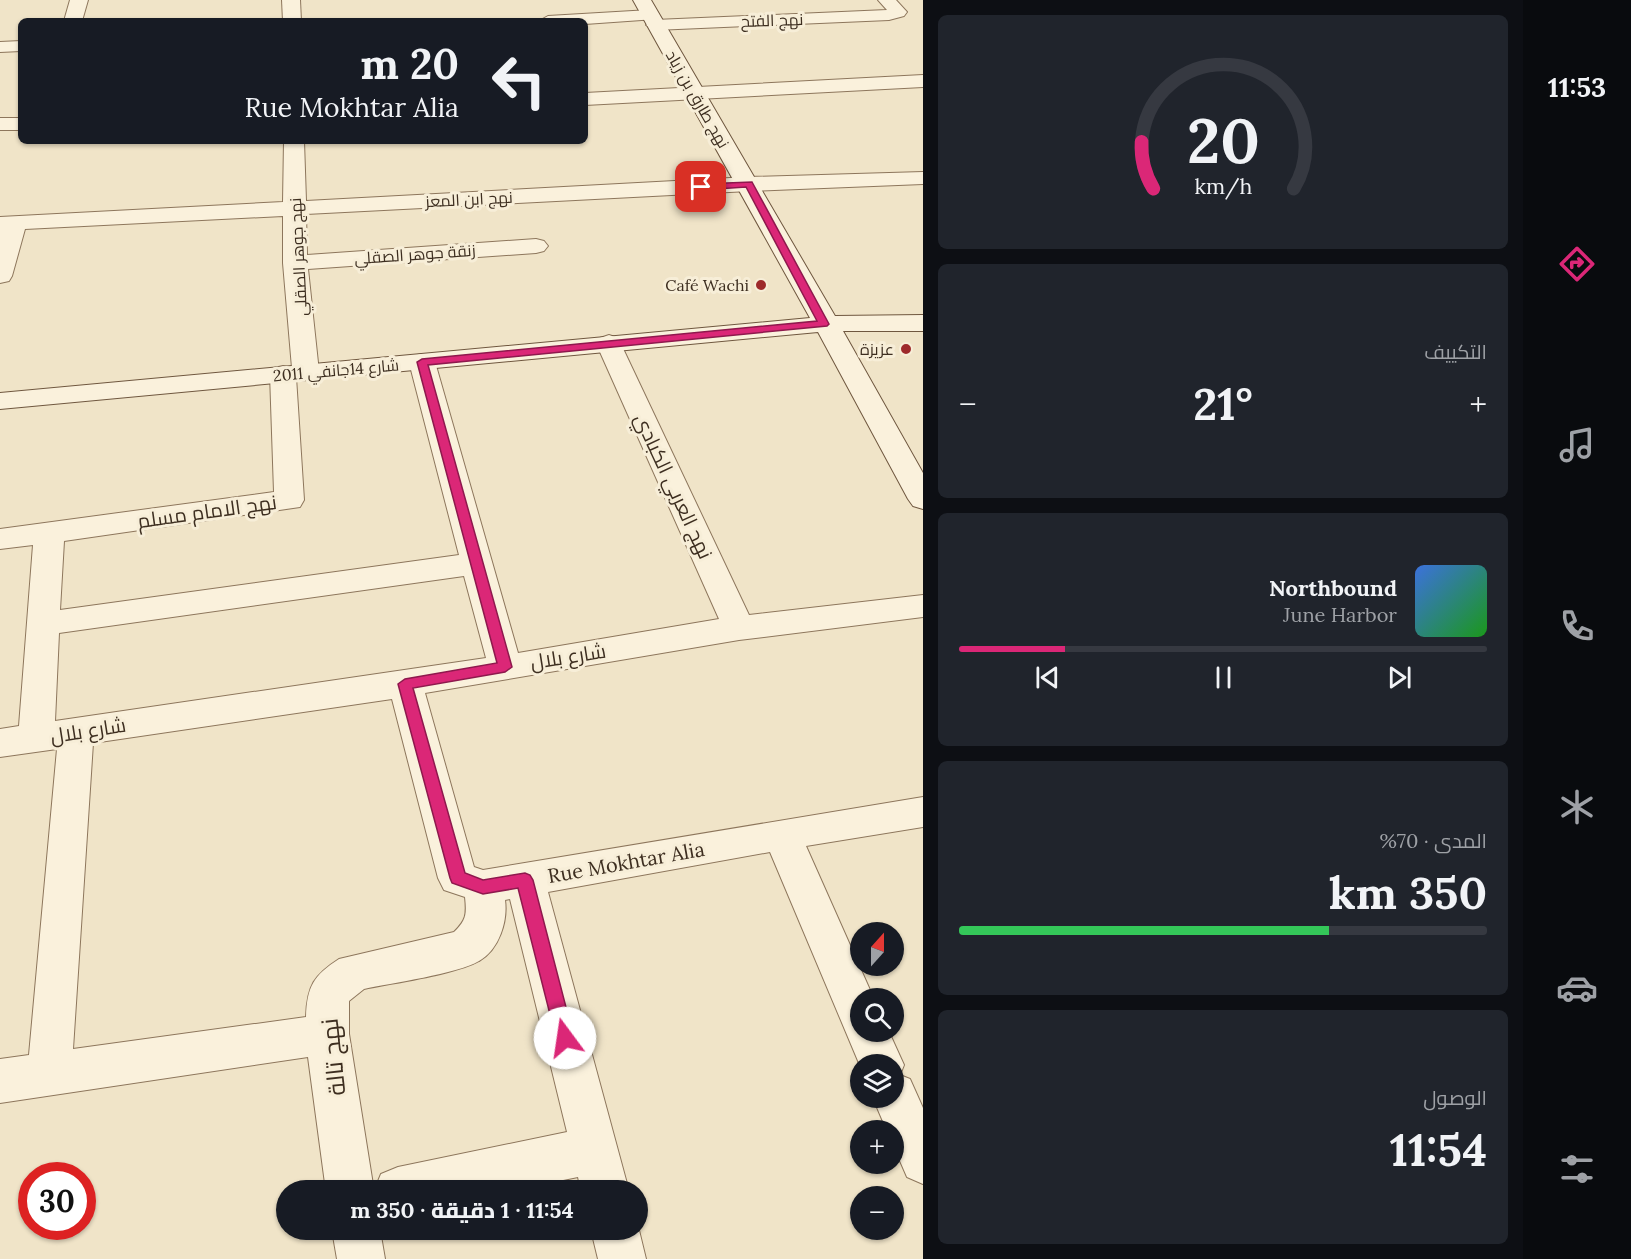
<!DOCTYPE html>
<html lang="ar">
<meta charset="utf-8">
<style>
:root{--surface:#171b24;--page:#20242c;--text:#f1f3f6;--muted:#9ea1a6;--line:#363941;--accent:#db2777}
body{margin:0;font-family:Lora,Cairo,serif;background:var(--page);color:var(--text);direction:rtl;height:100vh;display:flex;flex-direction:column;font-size:22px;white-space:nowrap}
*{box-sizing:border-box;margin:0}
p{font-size:20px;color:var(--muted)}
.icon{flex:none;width:33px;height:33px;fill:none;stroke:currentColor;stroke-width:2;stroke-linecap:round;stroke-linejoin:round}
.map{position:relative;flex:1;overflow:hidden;direction:ltr}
.panel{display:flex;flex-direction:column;gap:15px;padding:15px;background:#0d0f14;width:600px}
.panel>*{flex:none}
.top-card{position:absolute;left:18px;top:18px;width:570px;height:126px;border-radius:9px;box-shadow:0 2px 4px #0004;direction:rtl;background:#171b24;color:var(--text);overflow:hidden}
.needle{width:39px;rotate:21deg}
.buttons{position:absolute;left:850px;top:922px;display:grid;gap:12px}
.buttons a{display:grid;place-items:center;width:54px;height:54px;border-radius:50%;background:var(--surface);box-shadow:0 2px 4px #0004;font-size:30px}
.speed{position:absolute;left:18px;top:1162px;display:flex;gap:12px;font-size:30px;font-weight:700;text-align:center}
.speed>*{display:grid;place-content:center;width:78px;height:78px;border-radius:50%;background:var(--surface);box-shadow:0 2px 4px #0004;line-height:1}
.speed .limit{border:9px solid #d22;background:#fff;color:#111}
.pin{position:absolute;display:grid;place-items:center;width:51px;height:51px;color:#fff;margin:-26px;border-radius:12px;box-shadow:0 3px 9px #0006}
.me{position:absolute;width:66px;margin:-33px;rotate:346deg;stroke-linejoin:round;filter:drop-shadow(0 0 4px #0008)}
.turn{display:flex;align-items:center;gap:21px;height:126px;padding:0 30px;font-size:27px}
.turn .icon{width:78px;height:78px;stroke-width:2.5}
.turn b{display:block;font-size:42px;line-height:51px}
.big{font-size:45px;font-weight:800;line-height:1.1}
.panel .tile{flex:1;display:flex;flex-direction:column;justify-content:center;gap:9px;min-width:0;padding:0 21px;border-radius:9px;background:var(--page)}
.panel .dial{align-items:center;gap:0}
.dial svg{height:156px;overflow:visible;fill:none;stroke:var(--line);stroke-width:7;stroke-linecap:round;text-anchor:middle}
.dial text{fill:var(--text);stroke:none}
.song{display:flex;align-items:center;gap:18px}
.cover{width:72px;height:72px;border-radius:9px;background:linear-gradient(135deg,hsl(220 70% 55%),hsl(120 70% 35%))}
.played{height:6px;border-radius:3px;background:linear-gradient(90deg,var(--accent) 20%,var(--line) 20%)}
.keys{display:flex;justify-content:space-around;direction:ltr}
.heat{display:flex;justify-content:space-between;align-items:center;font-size:33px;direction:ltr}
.charge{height:9px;border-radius:4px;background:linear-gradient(90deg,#34c759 70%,var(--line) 0)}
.trip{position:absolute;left:276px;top:1180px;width:372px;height:60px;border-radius:30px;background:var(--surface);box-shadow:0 2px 4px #0004;font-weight:800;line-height:60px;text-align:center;direction:rtl}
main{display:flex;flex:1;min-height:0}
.tabs{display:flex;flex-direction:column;width:108px;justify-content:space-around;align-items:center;background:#090b0e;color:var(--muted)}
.tabs .icon{width:42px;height:42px}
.tabs .on{color:var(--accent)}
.tabs b{font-size:27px;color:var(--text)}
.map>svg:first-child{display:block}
</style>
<main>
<nav class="tabs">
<b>11:53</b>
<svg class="icon on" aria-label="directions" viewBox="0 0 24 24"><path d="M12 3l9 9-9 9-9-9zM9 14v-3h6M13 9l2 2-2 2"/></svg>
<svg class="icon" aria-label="music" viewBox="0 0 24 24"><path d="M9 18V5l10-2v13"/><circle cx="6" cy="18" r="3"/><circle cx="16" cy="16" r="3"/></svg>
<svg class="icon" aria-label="phone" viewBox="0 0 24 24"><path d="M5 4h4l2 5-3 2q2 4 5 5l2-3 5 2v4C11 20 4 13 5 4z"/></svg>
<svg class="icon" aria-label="climate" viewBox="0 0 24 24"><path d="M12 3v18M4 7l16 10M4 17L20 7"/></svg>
<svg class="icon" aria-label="car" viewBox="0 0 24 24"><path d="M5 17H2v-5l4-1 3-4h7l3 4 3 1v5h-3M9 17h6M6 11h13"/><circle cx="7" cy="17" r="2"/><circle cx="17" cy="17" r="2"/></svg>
<svg class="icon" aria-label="filters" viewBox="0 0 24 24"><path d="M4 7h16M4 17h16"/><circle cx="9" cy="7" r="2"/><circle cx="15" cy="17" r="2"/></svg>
</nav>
<section class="panel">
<div class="tile dial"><svg viewBox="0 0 100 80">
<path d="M14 69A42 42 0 1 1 86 69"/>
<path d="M14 69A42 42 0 0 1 8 45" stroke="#db2777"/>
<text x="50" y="56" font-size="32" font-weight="700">20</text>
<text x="50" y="72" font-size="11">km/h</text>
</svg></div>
<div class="tile"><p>التكييف</p>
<div class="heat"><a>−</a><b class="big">21°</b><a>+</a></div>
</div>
<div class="tile">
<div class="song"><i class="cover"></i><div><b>Northbound</b><p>June Harbor</p></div></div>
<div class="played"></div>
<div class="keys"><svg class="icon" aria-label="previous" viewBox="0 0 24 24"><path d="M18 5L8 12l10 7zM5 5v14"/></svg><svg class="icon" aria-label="pause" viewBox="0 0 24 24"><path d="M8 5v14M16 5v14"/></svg><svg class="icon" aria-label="next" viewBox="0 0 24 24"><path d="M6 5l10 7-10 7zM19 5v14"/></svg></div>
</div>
<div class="tile"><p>المدى · 70%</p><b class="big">350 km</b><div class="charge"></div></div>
<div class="tile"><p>الوصول</p><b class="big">11:54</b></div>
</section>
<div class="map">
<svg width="923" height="1259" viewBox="0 0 923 1259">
<rect width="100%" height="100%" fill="#f0e4c8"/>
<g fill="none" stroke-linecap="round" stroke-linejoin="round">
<g stroke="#8d765c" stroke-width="2">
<g id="street">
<path d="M70 0H88L82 21H64Z"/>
<path d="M282 0H300L301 21H283Z"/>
<path d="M878 0H896L907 12 904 16 889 20 655 30 646 25 655 20 887 10Z"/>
<path d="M650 10 659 15 656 19 585 24V21H539L548 16Z"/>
<path d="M21 41V51L0 52V42Z"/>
<path d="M923 75V87L585 105V93Z"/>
<rect x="0" y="118" width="21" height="12"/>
<path d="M284 141H304L306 201 749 177 923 172V184L749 191 306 214 307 255 536 239 544 241 548 246 544 251 536 253 308 269 319 372 315 378 306 380 296 377 304 500 300 507 64 541 60 610 459 555 409 362 413 356 422 354 431 356 435 362 518 653 719 619 596 343 600 338 609 335 618 338 749 615 923 595V617L739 640 425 693 474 867 483 870 923 797V827L806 846 874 999H861V1032H889L904 1065 900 1075 910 1079 923 1108V1184L907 1177 894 1147V1131H887L873 1098H894V1065H861V1068L770 852 548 892 629 1191H581L578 1177 509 1191H374L381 1174 398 1167 567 1132 510 899 505 900C508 921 499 950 479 961 457 974 391 983 364 989L349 1001V1034L374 1191H326L308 1057 0 1103V1059L29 1055 57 749 0 757V729L19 726 33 545 0 549V529L274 492 270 374 274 368 283 366 292 368 283 263V216L25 229 12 276 9 281 0 283V217L283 202ZM464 576 486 658 55 721 59 633ZM392 699 438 878 444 890 465 897C467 915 466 920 454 932L339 959C314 975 307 986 306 1017L73 1049 93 743Z"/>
<path d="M638 1226 646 1259H598L591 1230H638Z"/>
<path d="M332 1230H380L385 1259H337Z"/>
</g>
</g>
<g stroke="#6f573f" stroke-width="2">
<path id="secondary" d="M633 0H651L835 316 923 315V331H843L923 473V509L913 506 908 499 818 332 0 409V393L810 318Z"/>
</g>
<use href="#street" fill="#faf1dc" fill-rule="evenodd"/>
<use href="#secondary" fill="#faf1dc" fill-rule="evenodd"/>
</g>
<path fill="#db2777" stroke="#8e194d" stroke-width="1.5" d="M752 182 829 324 827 326 428 365 512 667 505 672 413 688 465 873 483 880 525 873 530 875 533 880 574 1038 572 1044 565 1046 559 1044 556 1038 518 888 483 894 452 883 450 878 398 684 405 679 497 663 417 362 422 359 817 321 746 187 701 190 696 187 701 184Z"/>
<g fill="#9e2a2b" stroke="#f7eed8" stroke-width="2">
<circle cx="761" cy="285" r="6"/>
<circle cx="906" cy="349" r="6"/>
</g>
<g text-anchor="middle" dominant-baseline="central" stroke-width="6" stroke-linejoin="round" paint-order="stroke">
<g font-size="16" fill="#3d2e20" stroke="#f7eed8">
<text transform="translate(772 20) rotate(-2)">نهج الفتح</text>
<text transform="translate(698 99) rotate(60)">نهج طارق بن زياد</text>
<text transform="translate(469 199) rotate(-3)">نهج ابن المعز</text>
<text transform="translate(415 254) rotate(-4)">زنقة جوهر الصقلي</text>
<text transform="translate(298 257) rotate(-93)">نهج جوهر الصقلي</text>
<text transform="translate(336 370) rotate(-5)">شارع 14جانفي 2011</text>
</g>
<g font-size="16" fill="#3d2e20" stroke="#f7eed8" text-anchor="end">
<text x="749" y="285">Café Wachi</text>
<text x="894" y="349">عزيزة</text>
</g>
<g font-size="20" fill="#3d2e20" stroke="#f7eed8">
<text transform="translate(674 486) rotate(65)">نهج العربي الكبادي</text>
<text transform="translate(207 511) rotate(-8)">نهج الامام مسلم</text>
<text transform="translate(568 656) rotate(-9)">شارع بلال</text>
<text transform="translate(88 730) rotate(-9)">شارع بلال</text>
<text transform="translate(626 862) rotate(-10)">Rue Mokhtar Alia</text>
</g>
<g font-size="24" fill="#3d2e20" stroke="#f7eed8">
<text transform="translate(333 1057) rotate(-96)">نهج تالة</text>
</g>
</g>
</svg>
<div class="buttons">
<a><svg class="needle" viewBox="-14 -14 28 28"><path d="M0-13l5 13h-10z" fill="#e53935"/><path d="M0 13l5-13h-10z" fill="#9ea1a6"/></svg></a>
<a><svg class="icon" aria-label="search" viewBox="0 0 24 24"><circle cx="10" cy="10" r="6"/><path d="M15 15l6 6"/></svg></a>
<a><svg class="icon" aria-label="layers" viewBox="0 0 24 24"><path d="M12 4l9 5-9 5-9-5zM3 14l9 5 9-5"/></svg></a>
<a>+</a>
<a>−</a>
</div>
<div class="speed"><div class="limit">30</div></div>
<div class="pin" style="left:701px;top:187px;background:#d93025"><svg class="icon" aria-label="arrive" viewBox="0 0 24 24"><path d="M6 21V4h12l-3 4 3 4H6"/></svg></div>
<svg class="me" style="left:565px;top:1038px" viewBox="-20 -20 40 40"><circle r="19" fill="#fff"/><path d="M0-13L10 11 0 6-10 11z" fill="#db2777"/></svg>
<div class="trip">11:54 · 1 دقيقة · 350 m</div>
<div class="top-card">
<div class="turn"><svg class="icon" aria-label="left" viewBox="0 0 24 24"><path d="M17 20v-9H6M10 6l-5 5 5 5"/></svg><div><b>20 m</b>Rue Mokhtar Alia</div></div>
</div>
</div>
</main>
